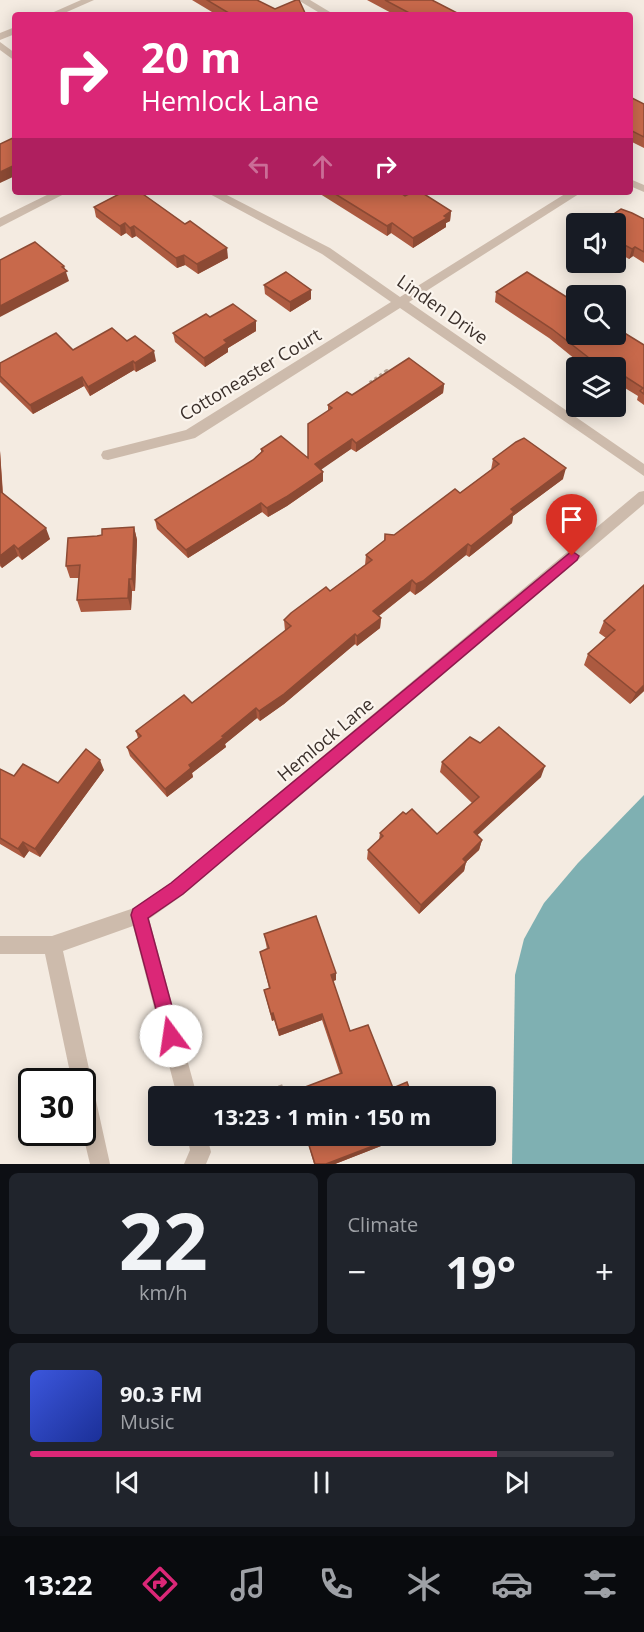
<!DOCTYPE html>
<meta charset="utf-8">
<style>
:root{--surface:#171b24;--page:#20242c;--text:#f1f3f6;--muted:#9ea1a6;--line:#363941;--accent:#db2777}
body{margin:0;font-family:"Open Sans",sans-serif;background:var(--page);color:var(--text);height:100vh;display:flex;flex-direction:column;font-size:22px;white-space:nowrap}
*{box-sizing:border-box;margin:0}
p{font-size:20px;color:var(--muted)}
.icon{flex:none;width:33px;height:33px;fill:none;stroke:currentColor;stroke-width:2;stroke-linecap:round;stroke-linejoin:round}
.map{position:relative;height:1164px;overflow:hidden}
.side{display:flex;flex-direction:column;gap:9px;padding:9px;background:#0d0f14;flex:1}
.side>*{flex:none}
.hud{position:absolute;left:12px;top:12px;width:621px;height:183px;border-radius:6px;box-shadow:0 3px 15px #0003;background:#db2777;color:#fff;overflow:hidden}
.controls{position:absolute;left:566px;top:213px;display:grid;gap:12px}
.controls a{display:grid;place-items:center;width:60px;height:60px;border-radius:6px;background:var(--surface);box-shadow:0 3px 15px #0003;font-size:30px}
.speed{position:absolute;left:18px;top:1068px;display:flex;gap:12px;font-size:30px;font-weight:700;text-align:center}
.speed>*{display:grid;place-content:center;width:78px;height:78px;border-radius:50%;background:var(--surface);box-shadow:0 3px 15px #0003;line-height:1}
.speed .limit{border:3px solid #111;border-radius:9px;background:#fff;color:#111}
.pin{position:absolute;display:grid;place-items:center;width:51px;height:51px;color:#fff;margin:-62px -26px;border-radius:50% 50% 50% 0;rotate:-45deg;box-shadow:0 0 6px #0007}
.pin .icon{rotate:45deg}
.me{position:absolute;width:66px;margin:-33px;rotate:346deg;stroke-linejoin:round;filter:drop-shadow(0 0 4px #0008)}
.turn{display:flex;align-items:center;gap:21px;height:126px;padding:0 30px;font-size:27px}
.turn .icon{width:78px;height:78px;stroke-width:2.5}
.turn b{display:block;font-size:42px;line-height:51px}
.lanes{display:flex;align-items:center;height:57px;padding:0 30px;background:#0003;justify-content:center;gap:30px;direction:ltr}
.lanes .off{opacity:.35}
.big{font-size:45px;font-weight:700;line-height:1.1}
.side .tile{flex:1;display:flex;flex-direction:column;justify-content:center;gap:9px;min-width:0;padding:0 21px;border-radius:9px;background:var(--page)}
.side .dial{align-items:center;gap:0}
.dial b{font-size:78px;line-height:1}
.song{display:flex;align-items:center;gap:18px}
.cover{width:72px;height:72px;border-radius:9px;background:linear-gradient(135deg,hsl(230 70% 55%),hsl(230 70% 35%))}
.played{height:6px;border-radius:3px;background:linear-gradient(90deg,var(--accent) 80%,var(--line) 80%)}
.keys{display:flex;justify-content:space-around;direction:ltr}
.heat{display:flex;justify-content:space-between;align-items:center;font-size:33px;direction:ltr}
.side .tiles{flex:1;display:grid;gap:9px;grid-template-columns:1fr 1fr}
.tile:last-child{grid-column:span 2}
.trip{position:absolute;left:148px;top:1086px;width:348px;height:60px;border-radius:6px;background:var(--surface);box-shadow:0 3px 15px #0003;font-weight:700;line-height:60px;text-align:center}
.menu{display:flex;height:96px;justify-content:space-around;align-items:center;background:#090b0e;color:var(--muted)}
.menu .icon{width:42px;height:42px}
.menu .current{color:var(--accent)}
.menu b{font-size:27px;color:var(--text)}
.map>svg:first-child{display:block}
</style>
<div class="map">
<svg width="644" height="1164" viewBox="0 0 644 1164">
<rect width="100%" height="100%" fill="#f4ebe1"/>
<path fill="#7fb0b2" d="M644 795V1164H512L515 975 524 939 544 903 578 863Z"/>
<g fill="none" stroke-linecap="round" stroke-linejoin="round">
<path stroke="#b9a596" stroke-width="4" stroke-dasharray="3 3" stroke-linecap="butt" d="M370 383 387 371 389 373"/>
<g stroke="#b9a596" stroke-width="4.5" stroke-dasharray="4 4" stroke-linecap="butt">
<path d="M280 1085 284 1096"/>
<path d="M297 1136 299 1143 307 1140"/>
</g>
<g fill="#cdbbac" fill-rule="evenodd">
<path d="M81 0H94L60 15H47Z"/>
<path d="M298 0H310L335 15H323Z"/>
<path d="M15 27V34L0 40V33Z"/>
<path d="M0 42 15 53V61L0 50Z"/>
<path d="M630 179 644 185V192L630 186Z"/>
<path d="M53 192H68L0 227V218Z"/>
<path d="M206 192H221L330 248 400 297 568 192H582L409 302 644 464V476L400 308 195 438 108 460 103 459 101 455 103 451 186 430 391 302 322 254Z"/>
<path d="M644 491V504L183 895 149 919 197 1096H177L133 926 63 951 110 1164H90L82 1131V1082H72L45 954H0V936H52L134 908 171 883 639 492Z"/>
<path d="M187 1136H207L211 1152 206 1164H184L190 1150Z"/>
</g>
</g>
<g fill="#ac5a40">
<path d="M192 0H257L275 9 306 15H217Z"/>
<path d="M367 0H432L459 14 467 15H395Z"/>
<path d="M630 97 644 104V148L630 141Z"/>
<path d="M317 192H399L405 196 451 211 450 221 446 223V227L413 248 391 233 387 236Z"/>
<path d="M94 207 228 258 198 274 185 265 177 268 136 236 132 238 126 233 121 236 96 217Z"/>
<path d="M644 219V263L633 256 629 259 615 251V224Z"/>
<path d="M264 285 311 290V299L290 312 265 294Z"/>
<path d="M496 292 644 345V405L637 400 638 396 615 382V368H586L549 338 495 302Z"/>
<path d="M210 317 256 331 228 348V352L205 367 175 342 173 333Z"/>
<path d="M127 341 156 361 136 372 134 370 90 396 84 386 33 414 0 382V363L73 350Z"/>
<path d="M444 384 443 393 356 452 351 449 321 469 323 472V481L287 506 268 517 262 512 188 558 157 529 155 520 253 460 261 452V449L308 458 328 411V405L352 395Z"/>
<path d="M0 451 3 493 50 539 22 560 18 556 2 568 0 566Z"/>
<path d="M493 459 563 479 513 516 512 523 469 557 466 555 421 591 415 595 410 591 379 616 381 618 380 628 357 646 355 644 284 704 260 721 257 718 225 744 226 747 192 773 193 777 167 797 130 756 127 747 138 738 136 731 192 703 285 631 284 620 330 591 365 565 366 555 384 541 385 534 394 535 460 493 491 470Z"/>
<path d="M134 527 137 540 135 591H132L131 610 81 612 77 600 79 578H70L66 566Z"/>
<path d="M644 585V691L630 704 584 665 588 654 606 638 599 633 604 621Z"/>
<path d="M442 762 541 777 477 835 482 840 479 850 466 862 464 871 419 914 367 859 368 850 379 840 380 833 437 834 472 803 440 772Z"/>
<path d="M0 769 14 776 58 783 104 770 40 857 29 851 24 858 0 844Z"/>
<path d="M264 934 336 973V980L333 981 350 1031 393 1088 412 1096H301L300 1089 340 1074 322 1020 279 1036 274 1020 272 1021 264 990 269 988 260 952 267 949Z"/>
<path d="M306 1136H405L404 1137 335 1164H314Z"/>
</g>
<g fill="#8c4a34">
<path d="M15 165V176L0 183V172Z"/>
<path d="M451 211 450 221 446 223V227L413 248V238Z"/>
<path d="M125 223 126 233 121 236 120 226Z"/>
<path d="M392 223 391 233 387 236V226Z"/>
<path d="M134 226 136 236 132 238 130 228Z"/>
<path d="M635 247 633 256 629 259 632 249Z"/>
<path d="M227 248 228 258 198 274 197 264Z"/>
<path d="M184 255 185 265 177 268 176 258Z"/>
<path d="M64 266 69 281 0 317V306Z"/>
<path d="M311 290V299L290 312V302Z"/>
<path d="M256 321V331L228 348V352L205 367 204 358 224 340Z"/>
<path d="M154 351 156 361 136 372 135 363Z"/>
<path d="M596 358 594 368H591L593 361Z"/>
<path d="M133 361 134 370 90 396 88 387Z"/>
<path d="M82 377 84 386 33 414 30 405Z"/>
<path d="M444 384 443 393 356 452V443Z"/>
<path d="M352 439 351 449 315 474V464Z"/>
<path d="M0 451 3 501 0 493Z"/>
<path d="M566 468 563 479 513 516 512 523 469 557 471 546 511 509Z"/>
<path d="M323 472V481L287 506 268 517 267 508Z"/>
<path d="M261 503 262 512 188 558 186 550Z"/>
<path d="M134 527 137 540 135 591 132 579Z"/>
<path d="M46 528 50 539 22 560 18 549Z"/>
<path d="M468 544 466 555 421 591 415 595 416 584Z"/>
<path d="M14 545 18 556 2 568 0 563V556Z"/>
<path d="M129 579 132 591 131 610 128 598Z"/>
<path d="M412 580 410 591 372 621 373 611Z"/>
<path d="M381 618 380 628 357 646V636Z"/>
<path d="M355 634V644L284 704 260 721 259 711Z"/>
<path d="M644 685V691L630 704 636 693Z"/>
<path d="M256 708 257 718 225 744 226 747 192 773 193 777 167 797 165 789 189 765 222 736Z"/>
<path d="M100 760 104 770 40 857 35 849Z"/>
<path d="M545 766 541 777 471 841 474 832Z"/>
<path d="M482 840 479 850 466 862 464 871 419 914 421 905 463 859Z"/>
<path d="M23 842 29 851 24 858 18 849Z"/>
<path d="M336 973V980L330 982 331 975Z"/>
<path d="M273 1013 274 1020 272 1021 271 1014Z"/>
<path d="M322 1014V1020L279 1036 278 1030Z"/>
<path d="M399 1136H405L404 1137 335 1164H326Z"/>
</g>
<g fill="#c8694b" stroke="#8c4a34" stroke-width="1.5">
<path d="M207 0H257L275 9 296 0H299L306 15H232Z"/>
<path d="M385 0H432L459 14 462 13 467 15H413Z"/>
<path d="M630 97 644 104V137L630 130Z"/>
<path d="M15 137V165L0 172V144Z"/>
<path d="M123 192H133L134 193 140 192 185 224 190 221 227 248 197 264 184 255 176 258 134 226 130 228 125 223 120 226 94 207Z"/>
<path d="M332 192H399L405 196 413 192H421L451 211 444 216 447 218 413 238 392 223 387 226Z"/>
<path d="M621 209 632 213 644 219V252L635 247 632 249 615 240V224H599Z"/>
<path d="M35 242 64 266 62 267 67 271 0 306V260Z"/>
<path d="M286 272 311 290 290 302 264 285Z"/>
<path d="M527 272 576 303V334H615V327L644 345V394L640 391 643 388 615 370V368H611L596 358 593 361 552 329 496 292Z"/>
<path d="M233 304 256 321 224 340 227 343 204 358 173 333 206 314 210 317Z"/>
<path d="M112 328 127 341 135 336 154 351 135 363 133 361 88 387 82 377 30 405 0 376V363L56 333 73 350Z"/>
<path d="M409 358 444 384 356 443 352 439 315 464 323 472 286 497 267 508 261 503 186 550 155 520 253 460 263 451 261 449 281 436 308 458V424L332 408 328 405 347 392 352 395Z"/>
<path d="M524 438 566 468 511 509 514 512 471 546 468 544 423 581 416 584 412 580 373 611 381 618 357 636 355 634 284 694 259 711 256 708 222 736 224 737 189 765 191 768 165 789 127 747 141 736 136 731 184 695 192 703 291 626 284 620 291 613 326 587 330 591 372 560 366 555 385 540V534L394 535 455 489 460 493 499 464 493 459 516 442Z"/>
<path d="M0 491 46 528 18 549 14 545 0 556Z"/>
<path d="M134 527 132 579H129L128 598 77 600 80 565 66 566 68 538 97 536 102 535V529Z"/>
<path d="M644 585V685L636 693 588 654 615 630 604 621Z"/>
<path d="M499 727 545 766 474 832 482 840 463 859 466 862 421 905 368 850 383 836 380 833 403 812 406 814 412 809 437 834 479 797 442 762 470 737 480 743Z"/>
<path d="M86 749 100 760 35 849 23 842 18 849 0 838V769L14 776 23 764 58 783Z"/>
<path d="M316 916 336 973 331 975 350 1031 368 1025 393 1088 407 1082 412 1096H302L300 1089 342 1073 322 1014 278 1030 273 1013 271 1014 264 990 270 988 260 952 269 948 264 934Z"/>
<path d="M306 1136H399L326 1164H315Z"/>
</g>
<path fill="#db2777" stroke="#8e194d" stroke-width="1.5" d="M572 551 579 556 577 560 183 894 148 918 180 1036 177 1043 171 1045 165 1043 131 915 133 909 171 883Z"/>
<g text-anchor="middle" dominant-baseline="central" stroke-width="4.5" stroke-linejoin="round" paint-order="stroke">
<g font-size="18" fill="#3b302b" stroke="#fbf5ee">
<text transform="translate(443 309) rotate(35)">Linden Drive</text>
<text transform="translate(250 374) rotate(-31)">Cottoneaster Court</text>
<text transform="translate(325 739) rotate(-40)">Hemlock Lane</text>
</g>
</g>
</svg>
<div class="controls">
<a><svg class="icon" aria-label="sound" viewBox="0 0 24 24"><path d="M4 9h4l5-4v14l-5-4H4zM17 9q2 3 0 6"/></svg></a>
<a><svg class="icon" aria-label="search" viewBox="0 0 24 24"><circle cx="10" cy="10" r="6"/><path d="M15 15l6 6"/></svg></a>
<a><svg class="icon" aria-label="layers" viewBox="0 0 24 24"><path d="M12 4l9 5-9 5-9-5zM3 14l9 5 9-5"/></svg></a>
</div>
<div class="speed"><div class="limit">30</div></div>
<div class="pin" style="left:572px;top:556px;background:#d93025"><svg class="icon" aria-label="arrive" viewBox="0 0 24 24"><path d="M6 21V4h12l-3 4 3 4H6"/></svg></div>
<svg class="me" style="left:171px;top:1036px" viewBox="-20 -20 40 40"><circle r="19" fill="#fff"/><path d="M0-13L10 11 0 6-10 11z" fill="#db2777"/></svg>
<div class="trip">13:23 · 1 min · 150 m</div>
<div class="hud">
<div class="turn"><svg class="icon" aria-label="right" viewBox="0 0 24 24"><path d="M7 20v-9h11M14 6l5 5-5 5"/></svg><div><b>20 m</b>Hemlock Lane</div></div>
<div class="lanes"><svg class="icon off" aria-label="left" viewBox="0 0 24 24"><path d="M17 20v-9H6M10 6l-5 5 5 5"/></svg><svg class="icon off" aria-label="ahead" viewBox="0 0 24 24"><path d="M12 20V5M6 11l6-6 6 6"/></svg><svg class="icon" aria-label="right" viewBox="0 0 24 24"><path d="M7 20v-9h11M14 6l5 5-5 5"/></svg></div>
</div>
</div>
<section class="side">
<div class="tiles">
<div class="tile dial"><b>22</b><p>km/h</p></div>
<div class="tile"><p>Climate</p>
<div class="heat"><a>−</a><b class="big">19°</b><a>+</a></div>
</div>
<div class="tile">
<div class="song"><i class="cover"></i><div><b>90.3 FM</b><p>Music</p></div></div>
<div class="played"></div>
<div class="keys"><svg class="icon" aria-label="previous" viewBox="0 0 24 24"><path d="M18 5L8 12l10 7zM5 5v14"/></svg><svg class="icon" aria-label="pause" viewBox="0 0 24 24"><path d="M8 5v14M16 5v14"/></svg><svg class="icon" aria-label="next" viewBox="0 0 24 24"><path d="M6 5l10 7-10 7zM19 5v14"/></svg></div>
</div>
</div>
</section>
<nav class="menu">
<b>13:22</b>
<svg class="icon current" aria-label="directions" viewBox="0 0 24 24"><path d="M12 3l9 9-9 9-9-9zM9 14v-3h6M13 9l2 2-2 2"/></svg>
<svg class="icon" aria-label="music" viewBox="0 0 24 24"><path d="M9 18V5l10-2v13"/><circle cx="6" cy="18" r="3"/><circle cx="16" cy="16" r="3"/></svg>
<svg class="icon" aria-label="phone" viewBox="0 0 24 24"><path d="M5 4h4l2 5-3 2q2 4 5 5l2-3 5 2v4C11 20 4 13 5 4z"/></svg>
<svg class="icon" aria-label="climate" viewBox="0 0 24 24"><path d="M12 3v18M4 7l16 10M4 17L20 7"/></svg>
<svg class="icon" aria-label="car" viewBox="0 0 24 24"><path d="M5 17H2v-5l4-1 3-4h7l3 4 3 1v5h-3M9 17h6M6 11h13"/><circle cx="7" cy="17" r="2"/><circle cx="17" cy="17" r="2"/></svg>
<svg class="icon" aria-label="filters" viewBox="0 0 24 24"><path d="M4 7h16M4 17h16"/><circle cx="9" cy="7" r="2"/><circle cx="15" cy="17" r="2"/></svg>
</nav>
